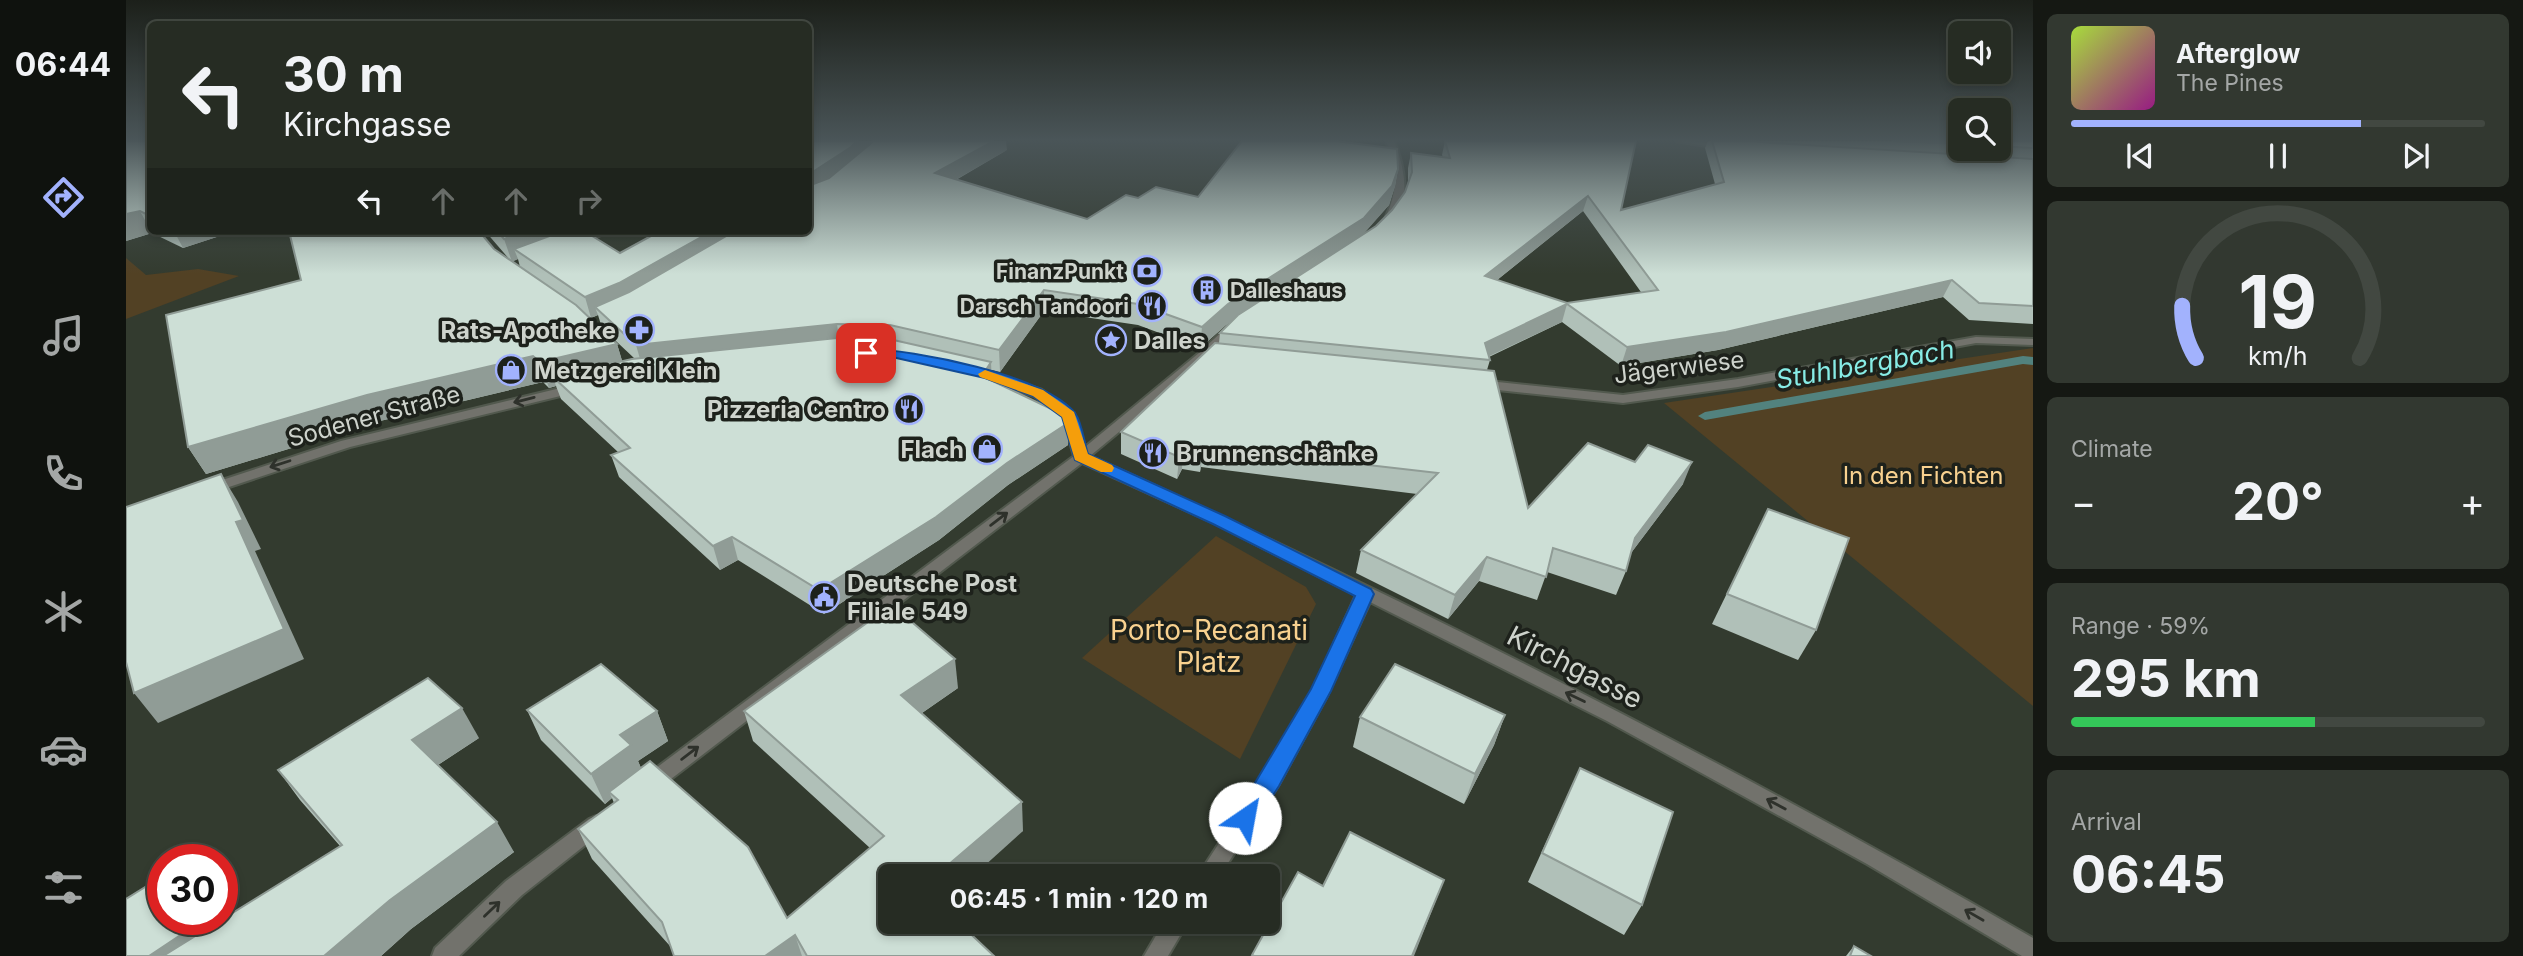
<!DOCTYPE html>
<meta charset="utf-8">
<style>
:root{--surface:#262c23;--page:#323830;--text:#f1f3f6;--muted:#a4a7a6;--line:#424841;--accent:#a2b2fd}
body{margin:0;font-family:Inter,sans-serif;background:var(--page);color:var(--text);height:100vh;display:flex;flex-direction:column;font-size:26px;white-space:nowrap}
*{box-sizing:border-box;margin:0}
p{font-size:23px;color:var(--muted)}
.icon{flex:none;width:38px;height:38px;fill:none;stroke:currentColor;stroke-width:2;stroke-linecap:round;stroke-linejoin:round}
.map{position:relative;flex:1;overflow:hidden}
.drawer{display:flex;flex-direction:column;gap:14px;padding:14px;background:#151813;width:490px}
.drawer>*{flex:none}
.banner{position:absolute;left:21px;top:21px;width:665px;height:214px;border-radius:10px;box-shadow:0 4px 10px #0003,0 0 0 2px var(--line);background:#262c23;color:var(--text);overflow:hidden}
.tools{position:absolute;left:1822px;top:21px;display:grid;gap:14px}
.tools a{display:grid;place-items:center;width:63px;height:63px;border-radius:10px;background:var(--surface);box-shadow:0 4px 10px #0003,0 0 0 2px var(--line);font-size:35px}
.speed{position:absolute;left:21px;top:844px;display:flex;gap:14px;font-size:35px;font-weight:700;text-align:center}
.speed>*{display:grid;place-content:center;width:91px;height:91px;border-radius:50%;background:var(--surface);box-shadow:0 4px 10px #0003,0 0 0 2px var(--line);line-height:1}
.speed .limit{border:10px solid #d22;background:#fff;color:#111}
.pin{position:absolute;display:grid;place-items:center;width:60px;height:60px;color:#fff;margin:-30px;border-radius:14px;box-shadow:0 4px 10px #0006}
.me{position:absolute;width:77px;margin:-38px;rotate:33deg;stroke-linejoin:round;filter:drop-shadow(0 0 5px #0008)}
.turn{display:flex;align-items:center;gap:24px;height:147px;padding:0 21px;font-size:32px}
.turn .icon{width:91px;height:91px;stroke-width:2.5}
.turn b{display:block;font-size:49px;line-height:60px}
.lanes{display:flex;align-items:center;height:66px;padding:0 21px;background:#0003;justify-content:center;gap:35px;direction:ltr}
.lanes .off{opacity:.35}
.big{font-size:52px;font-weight:700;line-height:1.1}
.drawer .tile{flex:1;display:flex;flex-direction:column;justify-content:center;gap:10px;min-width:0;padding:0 24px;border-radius:10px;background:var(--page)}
.drawer .dial{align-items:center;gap:0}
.dial svg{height:182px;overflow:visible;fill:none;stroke:var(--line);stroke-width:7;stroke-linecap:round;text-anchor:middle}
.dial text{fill:var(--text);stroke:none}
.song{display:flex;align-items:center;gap:21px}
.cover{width:84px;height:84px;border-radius:10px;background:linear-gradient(135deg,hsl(80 70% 55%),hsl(310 70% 35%))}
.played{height:7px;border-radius:4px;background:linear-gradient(90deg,var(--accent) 70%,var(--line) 70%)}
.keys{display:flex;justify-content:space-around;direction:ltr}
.heat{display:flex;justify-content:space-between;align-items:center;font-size:38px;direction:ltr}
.charge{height:10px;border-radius:5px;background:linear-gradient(90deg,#34c759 59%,var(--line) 0)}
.trip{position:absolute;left:752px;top:864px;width:402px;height:70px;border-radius:10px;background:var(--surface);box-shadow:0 4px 10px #0003,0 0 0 2px var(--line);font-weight:700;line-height:70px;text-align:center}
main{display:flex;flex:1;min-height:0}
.menu{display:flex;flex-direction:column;width:126px;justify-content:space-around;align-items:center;background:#0f120e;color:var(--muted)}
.menu .icon{width:49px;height:49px}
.menu .on{color:var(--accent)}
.menu b{font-size:32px;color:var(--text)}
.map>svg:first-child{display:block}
</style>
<main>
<nav class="menu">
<b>06:44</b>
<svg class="icon on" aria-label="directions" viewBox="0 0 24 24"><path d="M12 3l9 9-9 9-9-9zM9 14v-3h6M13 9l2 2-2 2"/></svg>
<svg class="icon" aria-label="music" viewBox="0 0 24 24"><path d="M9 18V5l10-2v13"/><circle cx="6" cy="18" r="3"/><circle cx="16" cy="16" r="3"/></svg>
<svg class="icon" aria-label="phone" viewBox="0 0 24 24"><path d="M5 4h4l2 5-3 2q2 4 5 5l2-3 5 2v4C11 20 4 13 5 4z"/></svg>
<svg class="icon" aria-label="climate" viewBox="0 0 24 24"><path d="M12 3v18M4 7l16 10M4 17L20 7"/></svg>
<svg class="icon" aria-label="car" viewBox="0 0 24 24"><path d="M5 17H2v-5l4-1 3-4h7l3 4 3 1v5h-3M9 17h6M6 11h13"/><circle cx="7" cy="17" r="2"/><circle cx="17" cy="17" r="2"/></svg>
<svg class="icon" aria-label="filters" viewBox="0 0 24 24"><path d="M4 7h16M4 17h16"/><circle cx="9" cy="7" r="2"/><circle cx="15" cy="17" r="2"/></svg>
</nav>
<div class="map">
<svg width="1907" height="956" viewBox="0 0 1907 956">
<rect width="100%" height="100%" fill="#333b2f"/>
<g fill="#524124">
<path d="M0 258 20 275 72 269 113 276 0 319Z"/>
<path d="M1907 348V706L1538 403Z"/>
<path d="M1090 536 1180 587 1190 604 1114 759 956 658Z"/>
</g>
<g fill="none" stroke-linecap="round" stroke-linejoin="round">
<path fill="#52827e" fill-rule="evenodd" d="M1897 356 1907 357V365L1897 364 1579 420 1572 416 1579 412Z"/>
<g stroke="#52594e" stroke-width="4">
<path id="service" d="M471 231H484L452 245 444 243Z"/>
</g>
<g stroke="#52594e" stroke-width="4">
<g id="minor">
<path d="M1550 141H1568L1602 147 1598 149Z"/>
<path d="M1106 325 1110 326V330L1081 359 964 456C1286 602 1601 762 1907 938V956H1896L1741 864 1481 721 1244 602 1201 696 1152 786 1093 877H1071L1138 774 1187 690 1230 595 1088 523 956 463 532 789 525 791 518 789 515 783 518 777 948 456 937 418 908 396 844 375 842 372 844 369H852L916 390 948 413 959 447 1073 353 1102 326Z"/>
<path d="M1850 337 1907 339V345L1850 343 1612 387 1497 403 1353 388 1347 384 1353 380 1497 395 1612 379Z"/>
<path d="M451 384 457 388 455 391 224 447 88 492 83 493 76 489 78 486 215 441Z"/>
<path d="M470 816 477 819 480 825 477 831 396 895 333 956H306L309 948 380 881 463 819Z"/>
<path d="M1038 922H1062L1042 956H1018Z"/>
</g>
</g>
<g stroke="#52594e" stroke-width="4">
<path id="tertiary" d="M1260 141H1268C1277 162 1288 207 1264 222L1259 219C1272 191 1272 170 1260 141Z"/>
</g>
<use href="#service" fill="#72726c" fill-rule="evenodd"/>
<use href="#minor" fill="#72726c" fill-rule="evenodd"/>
<use href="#tertiary" fill="#72726c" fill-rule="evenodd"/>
</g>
<g fill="#b0c0b8" fill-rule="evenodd">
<path d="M24 141V231H109L57 248 26 233 0 241Z"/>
<path d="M1319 141 1495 210 1589 184 1579 148 1582 141H1834V149H1872V141H1907V324L1843 320 1817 297 1592 350 1495 366 1436 322 1363 357 1364 360 1361 370 1402 508 1557 484 1505 553 1500 571 1490 595 1421 572 1411 600 1353 581 1322 619 1230 573 1235 550 1291 494 1075 467 1074 472 1056 469 1051 479 995 454V432L1093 343 1094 333 1109 319 1100 325 1074 348 1012 325 918 311 874 372 866 370V381L942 445 882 485 813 540 698 614 612 560 594 570 493 477 485 455 492 452 435 399 430 386 423 388 417 382 254 421 80 474 62 447 175 280 368 249 384 260 359 231H458L494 253 682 231 881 150 830 180 961 219 1012 198 1072 197 1272 169 1269 186 1263 205 1236 235 1250 226 1266 210 1279 192 1282 182V168L1285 153 1317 157 1316 155ZM1457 211 1515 292 1441 303 1371 280ZM392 259 394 267 386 261ZM459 314 465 318 472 315 476 328 508 358 496 361 491 344Z"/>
<path d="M1642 509 1690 630 1672 660 1586 624Z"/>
<path d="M832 688 796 713 897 831 765 877 868 956H548L544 946 466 859 452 829 488 803 486 798 479 804 415 740 401 710 531 711 542 741 512 761 515 768 661 918 744 848 627 741 618 711Z"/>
<path d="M1379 715 1368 745 1338 804 1227 747 1234 717Z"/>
<path d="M353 738 312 765 388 852 285 929 255 956H0L67 938 214 846 174 800 152 770Z"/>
<path d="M1454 768 1516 905 1498 935 1402 882Z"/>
<path d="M1728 946 1745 956H1720Z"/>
</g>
<g fill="#909c96">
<path d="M731 141H747L727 164 682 194V175Z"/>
<path d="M868 141H880L881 150 810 191 809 173Z"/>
<path d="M1272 169 1269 186 1263 205 1235 237 1100 325 1074 348 1076 327 1102 304Z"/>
<path d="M1462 196 1457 211 1355 293 1359 276Z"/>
<path d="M14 211 26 233 0 241V214Z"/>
<path d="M48 231H109L57 248Z"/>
<path d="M398 231H443L388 249 392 259 386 262 378 239Z"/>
<path d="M586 231H623L476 313 469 307 472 315 465 318 459 297Z"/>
<path d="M1826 280 1817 297 1592 350 1495 366 1501 347Z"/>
<path d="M918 290V311L874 372 873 350Z"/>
<path d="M1441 304 1436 322 1357 359 1359 343Z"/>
<path d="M711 324 714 345 516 366 510 345Z"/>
<path d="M491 344 499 370 427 377 430 386 423 388 414 362Z"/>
<path d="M407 356 417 382 254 421 80 474 62 447 241 395Z"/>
<path d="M865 362 866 384 856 376Z"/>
<path d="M942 423V445L882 485 813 540 698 614 693 590 881 463Z"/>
<path d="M1077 446 1075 467 1074 472 1075 450Z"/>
<path d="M1057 447 1056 469 1051 479 1053 457Z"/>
<path d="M1566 462 1557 484 1499 561 1509 538Z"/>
<path d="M95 474 112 502 135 549 129 551 178 659 32 723 8 693Z"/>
<path d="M606 537 612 560 594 570 587 546Z"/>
<path d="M1361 557 1353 581 1322 619 1329 595Z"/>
<path d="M829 659 832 688 780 724 775 695Z"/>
<path d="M336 708 353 738 304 770 286 740Z"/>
<path d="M531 711 542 741 512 761 518 775 483 792 486 798 479 804 465 774 494 735Z"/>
<path d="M1379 715 1368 745 1338 804 1349 774Z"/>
<path d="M896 802 897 831 846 877H808Z"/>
<path d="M371 822 388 852 285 929 255 956H198L264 900Z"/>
<path d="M1318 880 1288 956H1286Z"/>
<path d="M24 884 37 898V902Z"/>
<path d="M49 919H53L74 947 61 956H23Z"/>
<path d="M669 935 676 956H639Z"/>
</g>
<g fill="#cddfd6" stroke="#909c96" stroke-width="2" fill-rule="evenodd">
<path d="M0 141H24V216L14 211 0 214Z"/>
<path d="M682 141H731L725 147 682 175Z"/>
<path d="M747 141H868L809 173 961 219 1000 195 1012 198 1030 187 1072 197 1116 141H1210L1271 149 1272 169 1266 186 1238 218 1102 304 1076 327 1012 304 918 290 873 350 764 325 711 324 510 345 469 307 503 292 609 231H682V186L703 178 743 145Z"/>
<path d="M1319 141H1510L1495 210 1598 182 1586 141H1626L1646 143 1907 159V306L1853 303 1826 280 1600 332 1501 347 1441 304 1359 343 1364 360 1094 333 1112 315 1250 226 1266 210 1279 192 1286 172 1285 153 1324 158ZM1462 196 1532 290 1441 303 1359 276Z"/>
<path d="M1767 141H1834V144Z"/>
<path d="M1872 141H1907V148L1872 146Z"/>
<path d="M163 231H353L368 249 450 305 491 344 414 362 407 356 241 395 62 447 40 315 175 280Z"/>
<path d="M371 231H398L378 239Z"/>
<path d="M437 231H458L494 253 534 231H586L493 283 459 297 388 249Z"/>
<path d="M711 338 763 339 865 362 856 376 940 416 942 423 881 463 810 517 693 590 606 537 587 546 485 455 504 448 427 377 506 359Z"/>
<path d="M1089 343 1368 371 1402 508 1462 443 1509 462 1522 445 1566 462 1509 538 1500 571 1427 548 1420 577 1361 557 1329 595 1235 550 1312 473 1077 446 1075 450 1057 447 1053 457 995 432Z"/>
<path d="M95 474 117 520 110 522 158 629 8 693 0 662V507Z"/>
<path d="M1642 509 1723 538 1690 630 1601 594Z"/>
<path d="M766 605 829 659 775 695 896 802 808 877H765V922H832L868 956H681L669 935 639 956H548L536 922 452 829 492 800 483 792 524 761 622 847 661 918 758 836 618 711Z"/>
<path d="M475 664 531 711 494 735 505 745 465 774 401 710Z"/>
<path d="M1269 664 1379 715 1349 774 1234 717Z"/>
<path d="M302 678 336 708 286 740 371 822 264 900 198 956H37L216 845 152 770Z"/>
<path d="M1454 768 1547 812 1516 905 1416 853Z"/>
<path d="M1224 832 1318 880 1286 956H1128L1126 955 1172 872 1197 886Z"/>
<path d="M24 884 37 902V919H49L59 932 23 956H0V899Z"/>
<path d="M1728 946 1745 956H1724Z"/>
</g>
<defs><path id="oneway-shaft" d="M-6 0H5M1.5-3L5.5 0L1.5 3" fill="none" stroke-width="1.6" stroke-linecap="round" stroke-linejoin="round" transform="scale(1.75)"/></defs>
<g stroke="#2e312b">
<use href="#oneway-shaft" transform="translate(398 400) rotate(166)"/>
<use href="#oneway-shaft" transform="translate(154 464) rotate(162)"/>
<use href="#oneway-shaft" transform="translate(873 519) rotate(-37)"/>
<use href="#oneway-shaft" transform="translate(1449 697) rotate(-154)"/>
<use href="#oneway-shaft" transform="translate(564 753) rotate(-37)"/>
<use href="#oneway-shaft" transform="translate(1650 804) rotate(-152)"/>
<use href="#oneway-shaft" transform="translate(366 909) rotate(-44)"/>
<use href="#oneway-shaft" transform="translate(1848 915) rotate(-150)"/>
</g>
<linearGradient id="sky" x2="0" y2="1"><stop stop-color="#1c201a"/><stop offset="0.51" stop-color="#4a5558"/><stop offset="1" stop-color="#4a5558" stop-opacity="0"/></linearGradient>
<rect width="1907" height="274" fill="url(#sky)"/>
<path fill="#1a73e8" stroke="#114b97" stroke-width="2" d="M740 349C787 349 918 375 949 413 956 422 958 442 962 454L1099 516 1245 589 1248 594 1205 691 1153 786 1128 825 1119 828 1111 825 1108 818 1185 689 1229 596 1087 524 949 460 936 417 907 396 859 378 766 357 735 355 733 353Z"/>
<path fill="#f59e0b" d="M859 370 917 390 948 412 962 454 986 465 988 468 986 472H975L949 460 936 417 907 396 854 377 852 374Z"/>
<defs>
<g id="bank-ring" transform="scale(1.575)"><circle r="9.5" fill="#1d211b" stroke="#a2b2fd" stroke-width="1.5"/><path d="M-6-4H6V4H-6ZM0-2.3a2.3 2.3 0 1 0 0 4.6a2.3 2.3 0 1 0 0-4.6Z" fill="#a2b2fd"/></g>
<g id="building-ring" transform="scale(1.575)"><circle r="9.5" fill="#1d211b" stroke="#a2b2fd" stroke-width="1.5"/><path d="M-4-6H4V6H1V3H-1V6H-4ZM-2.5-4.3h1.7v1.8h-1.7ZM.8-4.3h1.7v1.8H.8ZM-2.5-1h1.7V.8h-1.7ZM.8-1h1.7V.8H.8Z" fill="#a2b2fd"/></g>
<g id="restaurant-ring" transform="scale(1.575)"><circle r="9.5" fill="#1d211b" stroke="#a2b2fd" stroke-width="1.5"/><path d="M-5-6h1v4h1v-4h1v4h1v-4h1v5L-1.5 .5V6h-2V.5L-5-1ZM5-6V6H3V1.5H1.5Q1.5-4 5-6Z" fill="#a2b2fd"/></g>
<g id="pharmacy-ring" transform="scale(1.575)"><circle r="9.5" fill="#1d211b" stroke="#a2b2fd" stroke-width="1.5"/><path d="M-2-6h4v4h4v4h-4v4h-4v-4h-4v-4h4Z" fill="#a2b2fd"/></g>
<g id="sight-ring" transform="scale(1.575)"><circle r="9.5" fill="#1d211b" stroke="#a2b2fd" stroke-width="1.5"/><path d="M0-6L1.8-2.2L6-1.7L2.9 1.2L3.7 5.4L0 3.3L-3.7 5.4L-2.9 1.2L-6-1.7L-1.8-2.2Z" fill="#a2b2fd"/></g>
<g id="shop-ring" transform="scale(1.575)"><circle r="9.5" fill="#1d211b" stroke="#a2b2fd" stroke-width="1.5"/><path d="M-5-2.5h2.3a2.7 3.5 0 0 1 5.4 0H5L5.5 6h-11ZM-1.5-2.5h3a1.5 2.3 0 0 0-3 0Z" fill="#a2b2fd"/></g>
<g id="civic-ring" transform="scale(1.575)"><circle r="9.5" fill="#1d211b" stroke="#a2b2fd" stroke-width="1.5"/><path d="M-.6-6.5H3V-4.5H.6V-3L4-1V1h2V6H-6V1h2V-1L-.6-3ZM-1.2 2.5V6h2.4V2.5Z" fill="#a2b2fd"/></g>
</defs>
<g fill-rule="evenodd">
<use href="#bank-ring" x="1021" y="271"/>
<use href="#building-ring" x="1081" y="290"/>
<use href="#restaurant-ring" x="1026" y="306"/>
<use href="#pharmacy-ring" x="513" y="330"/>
<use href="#sight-ring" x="985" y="340"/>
<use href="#shop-ring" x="385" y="370"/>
<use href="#restaurant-ring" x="783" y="409"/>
<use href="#shop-ring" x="861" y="449"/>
<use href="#restaurant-ring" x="1027" y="453"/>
<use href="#civic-ring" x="698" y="597"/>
</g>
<g text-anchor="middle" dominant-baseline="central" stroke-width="7" stroke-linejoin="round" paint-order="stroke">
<g font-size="21" font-weight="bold" fill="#ced3cc" stroke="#1d211b" text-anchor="end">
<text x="998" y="271">FinanzPunkt</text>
<text x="1104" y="290" text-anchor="start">Dalleshaus</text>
<text x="1003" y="306">Darsch Tandoori</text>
</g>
<g font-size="24" font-weight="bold" fill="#ced3cc" stroke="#1d211b" text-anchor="start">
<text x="490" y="330" text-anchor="end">Rats-Apotheke</text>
<text x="1008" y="340">Dalles</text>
<text x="408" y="370">Metzgerei Klein</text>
<text x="760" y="409" text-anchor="end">Pizzeria Centro</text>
<text x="838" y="449" text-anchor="end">Flach</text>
<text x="1050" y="453">Brunnenschänke</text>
<text x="721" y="583">Deutsche Post<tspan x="721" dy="28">Filiale 549</tspan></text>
</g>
<g font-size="24" fill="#ced3cc" stroke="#1d211b">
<text transform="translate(1553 367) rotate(-7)">Jägerwiese</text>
<text transform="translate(248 416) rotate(-15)">Sodener Straße</text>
</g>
<g font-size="24" fill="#f8d18f" stroke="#1d211b">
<text x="1797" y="475">In den Fichten</text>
</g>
<g font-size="26" font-style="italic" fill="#87ece6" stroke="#1d211b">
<text transform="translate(1739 364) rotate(-10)">Stuhlbergbach</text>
</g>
<g font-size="28" fill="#f8d18f" stroke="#1d211b">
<text x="1083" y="630">Porto-Recanati<tspan x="1083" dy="32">Platz</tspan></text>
</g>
<g font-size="28" fill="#ced3cc" stroke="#1d211b">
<text transform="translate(1449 667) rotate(27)">Kirchgasse</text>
</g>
</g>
</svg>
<div class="tools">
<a><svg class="icon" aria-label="sound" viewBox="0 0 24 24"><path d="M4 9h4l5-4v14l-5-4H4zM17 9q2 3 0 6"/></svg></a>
<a><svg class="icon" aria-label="search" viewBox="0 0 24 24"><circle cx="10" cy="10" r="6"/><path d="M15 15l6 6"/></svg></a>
</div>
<div class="speed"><div class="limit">30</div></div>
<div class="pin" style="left:740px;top:353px;background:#d93025"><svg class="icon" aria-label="arrive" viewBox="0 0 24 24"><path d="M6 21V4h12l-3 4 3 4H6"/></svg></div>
<svg class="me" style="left:1119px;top:818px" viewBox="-20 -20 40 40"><circle r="19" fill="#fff"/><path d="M0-13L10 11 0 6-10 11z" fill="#1a73e8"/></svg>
<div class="trip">06:45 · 1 min · 120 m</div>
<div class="banner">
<div class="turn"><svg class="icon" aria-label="left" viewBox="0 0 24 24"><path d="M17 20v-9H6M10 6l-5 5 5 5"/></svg><div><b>30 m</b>Kirchgasse</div></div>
<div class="lanes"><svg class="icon" aria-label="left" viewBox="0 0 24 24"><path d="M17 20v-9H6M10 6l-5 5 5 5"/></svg><svg class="icon off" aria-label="ahead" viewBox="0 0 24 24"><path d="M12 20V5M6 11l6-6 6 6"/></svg><svg class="icon off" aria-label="ahead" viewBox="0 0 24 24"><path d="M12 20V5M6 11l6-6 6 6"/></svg><svg class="icon off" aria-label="right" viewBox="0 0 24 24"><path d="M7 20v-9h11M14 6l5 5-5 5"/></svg></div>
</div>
</div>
<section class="drawer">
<div class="tile">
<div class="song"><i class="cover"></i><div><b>Afterglow</b><p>The Pines</p></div></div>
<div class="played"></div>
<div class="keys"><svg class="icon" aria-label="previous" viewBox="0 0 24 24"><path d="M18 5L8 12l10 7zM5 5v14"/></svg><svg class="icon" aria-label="pause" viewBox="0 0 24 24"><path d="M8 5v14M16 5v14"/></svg><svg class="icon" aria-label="next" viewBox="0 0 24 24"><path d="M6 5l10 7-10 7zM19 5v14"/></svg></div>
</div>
<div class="tile dial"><svg viewBox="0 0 100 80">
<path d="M14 69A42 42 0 1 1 86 69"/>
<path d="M14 69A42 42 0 0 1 8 46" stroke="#a2b2fd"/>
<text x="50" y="56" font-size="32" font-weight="700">19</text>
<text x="50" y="72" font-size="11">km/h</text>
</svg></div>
<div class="tile"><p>Climate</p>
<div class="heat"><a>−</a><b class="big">20°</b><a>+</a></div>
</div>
<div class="tile"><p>Range · 59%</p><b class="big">295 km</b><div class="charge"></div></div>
<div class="tile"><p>Arrival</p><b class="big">06:45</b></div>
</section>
</main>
